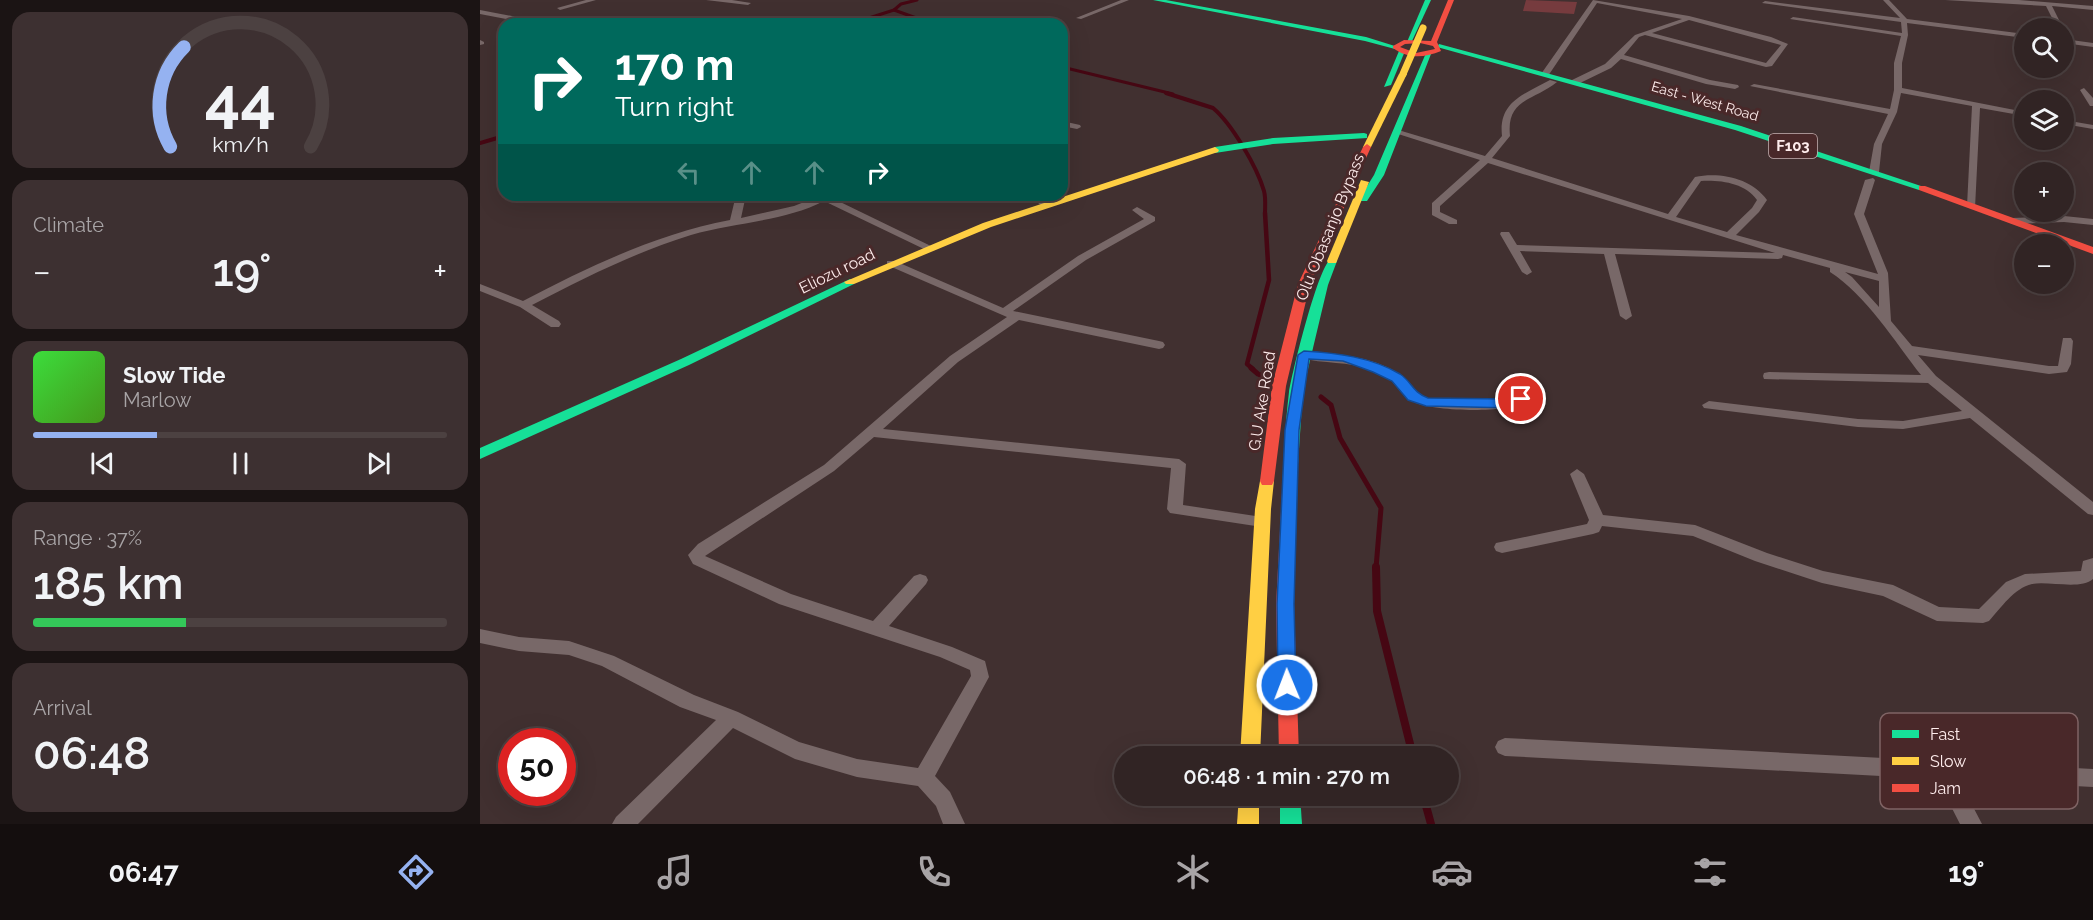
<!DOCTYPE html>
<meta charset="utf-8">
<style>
:root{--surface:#312424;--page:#3d3031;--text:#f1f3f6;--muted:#a8a4a6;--line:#4c4141;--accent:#95b2f1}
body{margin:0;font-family:Raleway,sans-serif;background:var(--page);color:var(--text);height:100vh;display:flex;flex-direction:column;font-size:22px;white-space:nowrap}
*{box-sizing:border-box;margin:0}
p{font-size:20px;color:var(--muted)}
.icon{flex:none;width:33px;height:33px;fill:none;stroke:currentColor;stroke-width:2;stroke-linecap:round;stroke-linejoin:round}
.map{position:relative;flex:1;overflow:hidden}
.panel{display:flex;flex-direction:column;gap:12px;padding:12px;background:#1b1414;width:480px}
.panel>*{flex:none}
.guide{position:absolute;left:18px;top:18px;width:570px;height:183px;border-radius:18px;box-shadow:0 6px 24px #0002,0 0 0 2px var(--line);background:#00695c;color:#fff;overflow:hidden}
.fabs{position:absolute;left:1534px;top:18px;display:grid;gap:12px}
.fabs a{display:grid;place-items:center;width:60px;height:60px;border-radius:50%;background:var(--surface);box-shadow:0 6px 24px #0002,0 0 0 2px var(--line);font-size:30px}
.speed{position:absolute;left:18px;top:728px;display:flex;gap:12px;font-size:30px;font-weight:700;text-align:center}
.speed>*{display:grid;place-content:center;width:78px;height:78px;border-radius:50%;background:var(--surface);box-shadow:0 6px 24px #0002,0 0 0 2px var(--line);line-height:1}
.speed .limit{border:9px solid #d22;background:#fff;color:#111}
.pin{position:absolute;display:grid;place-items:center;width:51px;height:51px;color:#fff;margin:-26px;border:3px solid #fff;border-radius:50%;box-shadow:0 2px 6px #0007}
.me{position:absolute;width:66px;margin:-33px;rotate:359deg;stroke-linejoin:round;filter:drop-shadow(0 0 4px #0008)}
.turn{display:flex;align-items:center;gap:21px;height:126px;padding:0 18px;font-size:27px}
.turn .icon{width:78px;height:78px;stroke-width:2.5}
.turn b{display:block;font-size:42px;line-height:51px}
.lanes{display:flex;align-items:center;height:57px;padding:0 18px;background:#0003;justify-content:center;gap:30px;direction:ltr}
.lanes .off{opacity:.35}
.big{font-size:45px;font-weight:600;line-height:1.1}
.panel .widget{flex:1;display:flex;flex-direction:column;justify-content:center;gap:9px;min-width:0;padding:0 21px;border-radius:18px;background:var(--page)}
.panel .dial{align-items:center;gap:0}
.dial svg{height:156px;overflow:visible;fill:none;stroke:var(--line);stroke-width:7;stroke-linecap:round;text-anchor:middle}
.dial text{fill:var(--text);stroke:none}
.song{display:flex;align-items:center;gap:18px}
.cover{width:72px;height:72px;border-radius:9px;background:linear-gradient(135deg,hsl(120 70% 55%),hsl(100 70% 35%))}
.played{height:6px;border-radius:3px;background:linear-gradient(90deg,var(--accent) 30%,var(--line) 30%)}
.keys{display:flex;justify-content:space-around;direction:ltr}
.heat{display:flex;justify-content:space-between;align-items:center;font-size:33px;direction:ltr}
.charge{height:9px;border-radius:4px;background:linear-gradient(90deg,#34c759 37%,var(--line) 0)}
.trip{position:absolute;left:634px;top:746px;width:345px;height:60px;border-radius:30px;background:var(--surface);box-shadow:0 6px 24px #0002,0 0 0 2px var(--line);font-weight:600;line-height:60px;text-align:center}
.menu{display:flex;height:96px;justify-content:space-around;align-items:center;background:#140e0e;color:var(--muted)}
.menu .icon{width:42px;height:42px}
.menu .current{color:var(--accent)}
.menu b{font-size:27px;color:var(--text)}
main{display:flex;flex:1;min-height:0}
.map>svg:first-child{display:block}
</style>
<main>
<section class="panel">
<div class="widget dial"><svg viewBox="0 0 100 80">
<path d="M14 69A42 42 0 1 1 86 69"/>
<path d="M14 69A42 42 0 0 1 21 18" stroke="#95b2f1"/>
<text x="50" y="56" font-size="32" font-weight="700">44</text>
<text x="50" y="72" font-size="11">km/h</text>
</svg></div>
<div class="widget"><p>Climate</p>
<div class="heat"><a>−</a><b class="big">19°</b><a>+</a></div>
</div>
<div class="widget">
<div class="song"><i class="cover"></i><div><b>Slow Tide</b><p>Marlow</p></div></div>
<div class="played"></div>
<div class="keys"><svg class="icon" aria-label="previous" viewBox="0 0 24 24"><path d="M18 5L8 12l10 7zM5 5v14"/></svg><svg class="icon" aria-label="pause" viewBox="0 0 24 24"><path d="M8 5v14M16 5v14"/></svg><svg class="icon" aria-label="next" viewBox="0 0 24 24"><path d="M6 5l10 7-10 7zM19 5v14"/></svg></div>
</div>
<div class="widget"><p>Range · 37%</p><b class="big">185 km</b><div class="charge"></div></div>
<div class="widget"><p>Arrival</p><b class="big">06:48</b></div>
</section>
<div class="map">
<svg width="1613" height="824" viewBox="0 0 1613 824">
<rect width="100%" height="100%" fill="#413030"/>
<path fill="#763b3e" d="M1046 0 1097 2 1094 14 1043 11Z"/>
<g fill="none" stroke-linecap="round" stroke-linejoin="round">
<g stroke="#460713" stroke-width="3">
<path d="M437 0 421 4 414 10 453 24"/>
<path d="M370 24 414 10"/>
<path d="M582 67 693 94"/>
</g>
<g stroke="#460713" stroke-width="4">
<path d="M686 93 733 108C752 124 777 167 784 191 786 198 785 207 785 214"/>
<path d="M0 143 24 136"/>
</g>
<path stroke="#460713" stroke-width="4.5" d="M773 369 767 364 789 280 785 213"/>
<g stroke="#460713" stroke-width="5">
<path d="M771 368 778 374 794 381"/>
<path d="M841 397 851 405 860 438 901 508 896 568"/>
</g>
<g stroke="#460713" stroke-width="8">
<path d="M896 567 897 611 933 756"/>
<path d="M943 795 951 824"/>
</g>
<g fill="#786868" fill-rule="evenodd">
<path d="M106 0H116L80 10 77 8Z"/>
<path d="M226 0H252L271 3 268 5Z"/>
<path d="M641 0H649L601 19 596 18Z"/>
<path d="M1113 0 1209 16 1291 37 1308 44 1292 66 1286 67 1165 35 1159 37 1144 55 1230 80 1258 85 1259 87 1255 89 1226 84 1141 59 1131 68 1098 84H1092V80L1125 64 1155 35 1202 19 1117 3 1068 76H1062L1061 74ZM1209 20 1301 45 1286 63 1172 33Z"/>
<path d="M1403 0H1409L1427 19 1545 34V38L1427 23 1428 35 1422 63V88L1545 112V116L1500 108 1495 208 1487 206 1492 106 1421 93 1417 112 1402 144 1399 172 1394 175 1389 172 1394 144 1408 114 1270 86 1274 84 1410 109 1414 90V63L1421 36 1310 19 1313 17 1422 33 1421 22 1282 3 1285 1 1420 18Z"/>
<path d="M1465 0H1539L1613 6V10L1572 6 1583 28H1577L1566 6Z"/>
<path d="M0 10 63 22 66 24H53L0 14Z"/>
<path d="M1584 39 1613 43V47L1584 43Z"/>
<path d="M0 40 4 42V44L0 45Z"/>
<path d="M1070 80 1077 82C1054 101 1026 98 1030 136L1012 158 1188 214 1215 177C1240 172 1271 178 1287 200L1279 212 1256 235 1398 274 1374 214 1385 180 1393 178 1395 180 1384 214 1408 273 1411 321 1432 346 1569 366H1578L1583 338H1591L1593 341 1591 364 1587 372 1569 374 1438 355 1456 376 1613 502V515L1608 514 1490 418 1423 429 1378 427 1224 408 1222 405 1229 401 1378 419 1423 421 1482 411 1448 383 1284 379 1283 376 1284 373 1289 372 1441 375C1415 342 1386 295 1350 272V268L1303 255 1302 258 1298 259 1135 254 1152 316 1146 320 1140 316 1124 254 1040 251 1052 272 1047 275 1042 272 1020 234 1021 232H1029L1037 245 1295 253 1008 163 960 206V212L977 220V224H969L952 215V203L1000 160 915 133V129L1005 156 1022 136C1018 101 1045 94 1070 80ZM1221 181C1241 180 1265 183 1277 200L1272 208 1247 232 1196 217ZM1365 272 1399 281V307L1372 277Z"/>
<path d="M1604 88 1613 98V106H1610L1600 90Z"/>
<path d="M582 89H587L588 91 582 94Z"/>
<path d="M1584 120 1613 125V129L1584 124Z"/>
<path d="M582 121 600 125 601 127 597 129 582 126Z"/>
<path d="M256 195H266L261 218 314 206 342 195H355L352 198 455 248 450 251 446 250 344 201C303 222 255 222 211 235 156 252 104 278 52 305L79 321 81 324 79 327H71L40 307 0 291V284L43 301C110 266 177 234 250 220Z"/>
<path d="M546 195H558L572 205 564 207Z"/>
<path d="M657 207 675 217V221L606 260 533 311 679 341 683 342 685 345 683 348 679 349 539 320 478 362 403 429 699 459 706 464 703 505 782 517 787 518 790 522 787 526 782 527 690 513 687 509 691 468 394 437 354 471 225 556 311 594 393 621 434 576 440 574 446 576 448 580 446 584 409 626 472 647 505 661 509 677 455 776 470 792 485 824H463L456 806 438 786 377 777 315 759 253 728 158 824H132L136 817 236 720 200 707 122 666 89 655 39 651 0 643V629L39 637 89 641 134 656 214 695 258 712 319 742 377 759 438 768 491 676 490 670 460 657 299 604 213 564 208 555 218 544 344 465 470 356 527 317 407 265V261H415L523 308 598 256 664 219 652 210Z"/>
<path d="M1584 216 1613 219V225L1584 222 1532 224 1527 221 1532 218Z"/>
<path d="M824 351C856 354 891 356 918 373 929 380 934 393 946 397 971 407 1004 400 1030 399L1034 397 1030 382 1036 378 1042 382 1048 399C1033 415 956 411 936 403 927 399 922 390 916 384 909 377 900 373 892 370 868 361 844 364 820 358L818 355Z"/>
<path d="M1097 469 1104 474 1123 515 1215 525 1287 553 1343 571 1413 585 1459 607 1499 609 1526 582 1545 574 1601 571 1603 561 1613 558V579C1601 590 1569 581 1552 584 1534 588 1521 608 1509 621L1503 623 1457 621 1403 596 1342 583 1275 561 1213 536 1122 526 1119 532 1113 534 1022 553 1016 551 1014 547 1016 543 1107 524 1109 520 1090 474Z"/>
<path d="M1025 738 1613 769V787L1479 780 1502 824H1480L1457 779 1025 756 1018 753 1015 747 1018 741Z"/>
</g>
<g fill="#16e098" fill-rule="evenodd">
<path d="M673 0H686L886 37 918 47 915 49 885 41Z"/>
<path d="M945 0H951L932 41 927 42Z"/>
<path d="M959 44 1261 126 1447 188 1439 190 1255 130 957 47Z"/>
<path d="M922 49 925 51 911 85 904 87 919 51Z"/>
<path d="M946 53 951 54 904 175 887 201H881L879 199 894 175Z"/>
<path d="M884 133 887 134V138L793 144 735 153 731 150 735 147 793 138Z"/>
<path d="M852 258 857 261 848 285 823 390 816 493 814 497H804L802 493C804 459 805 425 809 392 812 373 839 262 852 258Z"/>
<path d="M370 279 374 280V284L209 365 0 459V448L201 359Z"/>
<path d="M800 795H820L822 824H800Z"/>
</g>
<g fill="#ffcf43" fill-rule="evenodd">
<path d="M923 72 927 74 891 147 884 149 883 147 919 74Z"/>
<path d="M735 147 739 150 738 152 511 227 374 284H366L364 282 503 223Z"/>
<path d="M881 180 889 182 857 261 856 263H848L847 261Z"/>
<path d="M787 476 792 477 794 481 791 509 780 756H760L775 509 780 481 782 477Z"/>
<path d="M759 795H779V824H757Z"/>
</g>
<g fill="#f24e42" fill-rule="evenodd">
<path d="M968 0H974L957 42 961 51C944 58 928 59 913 48V46L924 40 951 41ZM940 43 953 46 955 49 936 53 920 47 925 44Z"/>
<path d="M887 144 891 147 830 284 806 386 794 481 792 485H782L780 481 792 386 818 284 883 147Z"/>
<path d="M1439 186H1445L1613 247V254L1439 190Z"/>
<path d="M809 488 814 489 816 493 814 605 819 756H799L796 605 802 493 804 489Z"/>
</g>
<path stroke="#ffcf43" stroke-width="7" d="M923 74 943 28"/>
</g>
<path fill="#1a73e8" stroke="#114b97" stroke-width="1.5" d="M824 351C857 353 891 357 920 374 932 382 932 392 948 398L1030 399 1041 395 1048 399 1032 408 946 406 928 400 912 381 893 372 863 361 829 359 819 430 814 604 816 685 814 690 807 693 800 690 798 685 797 604 805 430 818 355Z"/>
<g text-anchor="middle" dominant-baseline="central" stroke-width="6" stroke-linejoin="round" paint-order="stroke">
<g font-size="14" fill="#feecec" stroke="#492829">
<text transform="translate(1225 101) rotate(16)">East - West Road</text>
</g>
<rect fill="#492829" stroke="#c8b1b2" stroke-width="1.5" x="1289" y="134" width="48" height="24" rx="4.5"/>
<g font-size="15" font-weight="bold" fill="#feecec">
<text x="1313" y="146">F103</text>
</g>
<g font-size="16" fill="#feecec" stroke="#492829">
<text transform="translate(850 227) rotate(-68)">Olu Obasanjo Bypass</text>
<text transform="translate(357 271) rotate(-26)">Eliozu road</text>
<text transform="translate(782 401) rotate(-81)">G.U Ake Road</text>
</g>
</g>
<rect x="1400" y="713" width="198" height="96" rx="9" fill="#492829" stroke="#7f6364" stroke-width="1.5"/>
<rect x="1412" y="730" width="27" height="8" fill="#16e098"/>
<rect x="1412" y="757" width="27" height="8" fill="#ffcf43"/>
<rect x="1412" y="784" width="27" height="8" fill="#f24e42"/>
<g font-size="16" fill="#feecec">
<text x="1450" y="740">Fast</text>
<text x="1450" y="767">Slow</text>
<text x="1450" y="794">Jam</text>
</g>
</svg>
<div class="fabs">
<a><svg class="icon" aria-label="search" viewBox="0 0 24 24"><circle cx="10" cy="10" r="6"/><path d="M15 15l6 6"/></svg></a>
<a><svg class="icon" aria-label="layers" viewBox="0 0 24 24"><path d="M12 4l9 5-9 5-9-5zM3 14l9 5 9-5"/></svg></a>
<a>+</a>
<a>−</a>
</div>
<div class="speed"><div class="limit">50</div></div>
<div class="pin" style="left:1041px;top:399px;background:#d93025"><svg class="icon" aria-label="arrive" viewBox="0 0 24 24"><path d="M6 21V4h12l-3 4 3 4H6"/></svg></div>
<svg class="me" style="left:807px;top:685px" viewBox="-20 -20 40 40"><circle r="17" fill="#1a73e8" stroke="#fff" stroke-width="3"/><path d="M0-11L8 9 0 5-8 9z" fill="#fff"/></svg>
<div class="trip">06:48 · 1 min · 270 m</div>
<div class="guide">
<div class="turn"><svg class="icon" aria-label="right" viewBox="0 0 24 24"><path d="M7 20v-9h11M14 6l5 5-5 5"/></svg><div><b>170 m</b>Turn right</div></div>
<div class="lanes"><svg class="icon off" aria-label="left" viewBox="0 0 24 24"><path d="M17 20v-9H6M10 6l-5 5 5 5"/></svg><svg class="icon off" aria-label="ahead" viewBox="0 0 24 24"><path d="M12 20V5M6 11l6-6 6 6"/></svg><svg class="icon off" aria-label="ahead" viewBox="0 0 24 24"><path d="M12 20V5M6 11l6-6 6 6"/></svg><svg class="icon" aria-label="right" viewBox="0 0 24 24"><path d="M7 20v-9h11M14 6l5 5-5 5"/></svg></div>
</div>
</div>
</main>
<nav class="menu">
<b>06:47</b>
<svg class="icon current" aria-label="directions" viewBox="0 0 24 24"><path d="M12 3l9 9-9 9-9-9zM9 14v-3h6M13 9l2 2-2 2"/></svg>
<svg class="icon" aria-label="music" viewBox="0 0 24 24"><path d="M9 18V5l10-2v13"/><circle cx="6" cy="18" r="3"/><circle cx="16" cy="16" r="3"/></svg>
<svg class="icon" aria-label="phone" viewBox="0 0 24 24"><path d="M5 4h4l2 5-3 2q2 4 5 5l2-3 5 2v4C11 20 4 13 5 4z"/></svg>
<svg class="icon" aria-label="climate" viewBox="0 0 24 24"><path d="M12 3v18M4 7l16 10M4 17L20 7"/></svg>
<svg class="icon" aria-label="car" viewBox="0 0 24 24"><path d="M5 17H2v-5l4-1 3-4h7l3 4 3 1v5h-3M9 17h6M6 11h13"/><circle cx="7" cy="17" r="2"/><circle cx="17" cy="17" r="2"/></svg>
<svg class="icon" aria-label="filters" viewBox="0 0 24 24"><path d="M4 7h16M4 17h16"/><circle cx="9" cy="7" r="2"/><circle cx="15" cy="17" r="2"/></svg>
<b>19°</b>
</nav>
